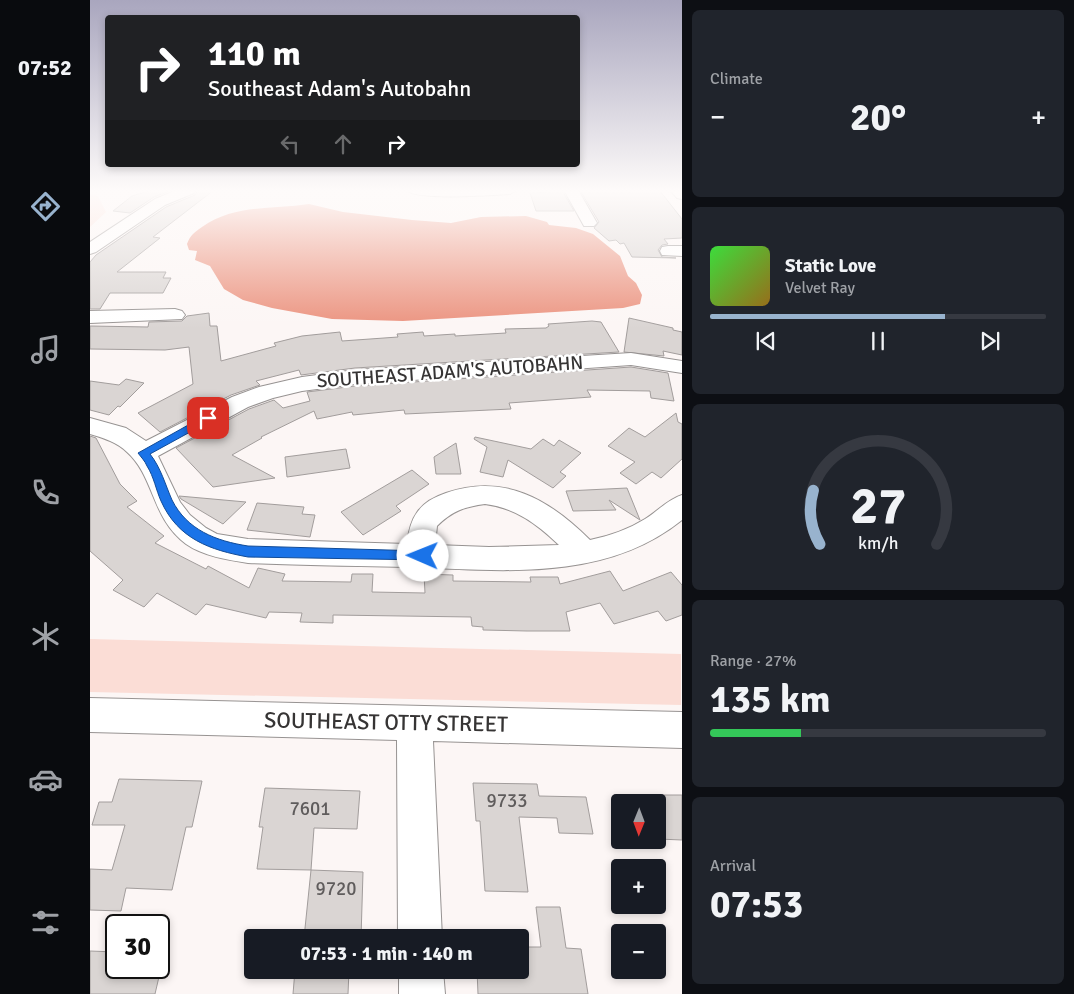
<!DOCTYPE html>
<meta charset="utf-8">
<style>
:root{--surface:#171b24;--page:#20242c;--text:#f1f3f6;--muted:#9ea1a6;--line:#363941;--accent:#98b3ce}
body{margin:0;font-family:Signika,sans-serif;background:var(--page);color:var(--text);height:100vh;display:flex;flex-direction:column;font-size:19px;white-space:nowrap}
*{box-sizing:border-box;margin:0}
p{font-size:16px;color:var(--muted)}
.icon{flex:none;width:28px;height:28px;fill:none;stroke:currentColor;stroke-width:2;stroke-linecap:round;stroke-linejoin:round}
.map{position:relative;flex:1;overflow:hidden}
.side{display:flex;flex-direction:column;gap:10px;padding:10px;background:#0d0f14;width:392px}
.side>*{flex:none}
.hud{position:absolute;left:15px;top:15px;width:475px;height:152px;border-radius:5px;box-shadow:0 2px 8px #0003;background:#202124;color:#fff;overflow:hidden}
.needle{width:32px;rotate:181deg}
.controls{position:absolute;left:521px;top:794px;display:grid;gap:10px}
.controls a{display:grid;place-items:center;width:55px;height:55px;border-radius:5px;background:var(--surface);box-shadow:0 2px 8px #0003;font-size:25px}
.speed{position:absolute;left:15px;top:914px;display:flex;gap:10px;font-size:25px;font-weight:700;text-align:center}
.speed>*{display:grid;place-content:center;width:65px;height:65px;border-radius:50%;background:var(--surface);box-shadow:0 2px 8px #0003;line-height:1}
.speed .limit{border:2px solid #111;border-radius:8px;background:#fff;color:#111}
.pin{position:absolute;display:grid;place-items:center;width:42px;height:42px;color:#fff;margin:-21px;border-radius:10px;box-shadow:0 2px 8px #0006}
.me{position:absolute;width:55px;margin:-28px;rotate:271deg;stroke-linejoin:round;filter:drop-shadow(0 0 4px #0008)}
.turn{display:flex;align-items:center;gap:18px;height:105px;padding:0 20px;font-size:22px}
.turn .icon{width:65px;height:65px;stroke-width:2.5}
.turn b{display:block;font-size:35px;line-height:42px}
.lanes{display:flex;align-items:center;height:48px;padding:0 20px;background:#0003;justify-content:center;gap:25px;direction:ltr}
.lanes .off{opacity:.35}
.big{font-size:38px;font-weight:700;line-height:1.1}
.side .tile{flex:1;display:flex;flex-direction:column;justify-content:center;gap:8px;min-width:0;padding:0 18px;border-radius:8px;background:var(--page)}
.side .dial{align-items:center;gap:0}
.dial svg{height:130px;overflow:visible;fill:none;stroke:var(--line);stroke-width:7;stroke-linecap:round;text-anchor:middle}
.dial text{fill:var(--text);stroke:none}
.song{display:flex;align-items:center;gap:15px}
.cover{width:60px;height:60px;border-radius:8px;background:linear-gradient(135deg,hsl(120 70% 55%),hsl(40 70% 35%))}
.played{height:5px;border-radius:2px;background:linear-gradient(90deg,var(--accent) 70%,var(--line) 70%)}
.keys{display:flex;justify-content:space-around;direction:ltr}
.heat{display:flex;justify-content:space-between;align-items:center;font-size:28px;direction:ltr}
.charge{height:8px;border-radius:4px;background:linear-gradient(90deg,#34c759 27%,var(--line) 0)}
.trip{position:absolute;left:154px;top:929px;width:285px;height:50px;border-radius:5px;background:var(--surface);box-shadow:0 2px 8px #0003;font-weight:700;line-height:50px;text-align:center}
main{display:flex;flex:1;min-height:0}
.menu{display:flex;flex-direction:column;width:90px;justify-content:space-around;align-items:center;background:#090b0e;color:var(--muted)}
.menu .icon{width:35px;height:35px}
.menu .current{color:var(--accent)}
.menu b{font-size:22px;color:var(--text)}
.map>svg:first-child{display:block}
</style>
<main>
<nav class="menu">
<b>07:52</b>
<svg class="icon current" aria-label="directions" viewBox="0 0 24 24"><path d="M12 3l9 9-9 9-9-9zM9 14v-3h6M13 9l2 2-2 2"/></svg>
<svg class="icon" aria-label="music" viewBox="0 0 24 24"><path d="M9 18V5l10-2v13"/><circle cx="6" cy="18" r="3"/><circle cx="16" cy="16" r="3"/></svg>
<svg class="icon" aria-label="phone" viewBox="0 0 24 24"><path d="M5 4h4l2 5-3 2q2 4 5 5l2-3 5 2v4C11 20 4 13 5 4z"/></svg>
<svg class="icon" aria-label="climate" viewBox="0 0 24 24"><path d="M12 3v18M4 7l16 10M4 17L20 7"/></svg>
<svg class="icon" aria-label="car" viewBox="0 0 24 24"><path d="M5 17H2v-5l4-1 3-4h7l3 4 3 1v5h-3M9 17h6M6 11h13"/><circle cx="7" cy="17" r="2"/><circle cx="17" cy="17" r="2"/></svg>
<svg class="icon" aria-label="filters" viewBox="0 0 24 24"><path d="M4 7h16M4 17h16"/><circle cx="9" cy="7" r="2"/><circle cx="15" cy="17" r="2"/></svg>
</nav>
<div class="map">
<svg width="592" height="994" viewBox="0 0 592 994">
<rect width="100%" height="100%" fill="#fcf6f5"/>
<g fill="#fbddd6">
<path d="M0 194 8 196 16 212 0 227Z"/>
<path d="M0 639 591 654V705L0 692Z"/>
</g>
<path fill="#eb927e" d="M219 204 253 212 322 220 361 223 391 217 436 216 457 222 459 225 486 228 503 234 530 256 538 276 546 283 552 295 550 304 533 308 313 321 242 319 182 308 153 300 134 289 120 266 105 260 107 251 99 250 97 244C100 235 105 232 112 227 145 204 181 210 219 204Z"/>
<g fill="#dad5d3" stroke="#a29d9c">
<path d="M62 190H82L64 197 40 213 23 211 42 196Z"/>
<path d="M108 190H124L63 237 70 238 27 272H76L73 278H81L73 293H20L10 309H0V262L6 255 76 207 105 195Z"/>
<path d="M542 190 570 191 592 219V238L574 239 578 244 572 245 568 250 572 257 586 258 542 257 534 243 530 244 526 240 519 241 504 228 509 222 491 192H543Z"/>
<path d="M462 192H473L484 211H446L440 193Z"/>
<path d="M119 313 120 326H127L131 361 186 346 184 343 212 336 250 332 252 341 308 337 307 334 333 332 334 336 365 334V336L416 333 415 329 456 328 459 326 458 324 502 321 511 322 529 352 265 368 211 375 209 370 166 381 170 385 141 395 70 432 48 413 103 384 99 347 75 350 0 349V326L58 327 59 322 92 321 97 316Z"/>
<path d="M539 318 583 328V330L592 332V355L573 351 574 356 534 352Z"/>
<path d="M541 367 578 373 584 401 561 398 560 391 497 390 501 397 419 403 421 409 315 414 314 410 263 415 262 412 227 419 224 411 171 437 172 438 142 455 185 478 123 487 86 448 159 409 184 400 193 408 220 401 217 392 265 386Z"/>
<path d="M36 379 54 383 30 407 28 406 19 415 0 410V381L29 385Z"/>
<path d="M586 413 588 422 592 424V459L571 478 562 472 546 484 530 473 545 462 518 446 539 428 555 437Z"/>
<path d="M0 436 6 438 30 484 47 501 37 507 74 536 65 543 116 569 118 566 159 588 168 568 195 574 192 581 261 582 262 574H283L282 592 335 593 334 574 363 575V581L441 582 440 577H468L470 584 520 571 533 591 581 572 592 585V615L576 621 568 611 524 624 510 603 476 612 480 631H437L393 630V627L382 626 381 617 243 615V623L210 622 212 613 179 612 176 618 116 604 106 615 67 593 54 607 23 590 33 580 0 551Z"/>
<path d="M385 437 441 449 453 439 464 446 469 440 491 453 470 472 476 476 463 488 418 460 413 477 390 472 397 447 384 439Z"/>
<path d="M366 443 371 474H346L344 457Z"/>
<path d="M256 449 260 468 197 477 195 457Z"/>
<path d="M322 470 339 484 306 506 311 511 273 535 251 512Z"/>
<path d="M537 488 550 520 519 500 526 510 483 511 476 491Z"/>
<path d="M89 496 156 502 133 524 91 499Z"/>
<path d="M167 503 214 507 212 514 225 515 220 537 157 530Z"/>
<path d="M29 779 112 781 102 827H96L82 890 36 888 31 911 0 910V869L22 870 35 825H2L9 802H22Z"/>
<path d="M383 783 447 784 449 796 496 797 503 834 469 833 467 818 429 817 438 892 395 891 390 821H386Z"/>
<path d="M175 788 270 791 267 829 224 828 221 870 167 869 173 827H169Z"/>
<path d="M568 795H592V840L568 839Z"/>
<path d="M221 870 273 872 271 938H214Z"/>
<path d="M446 907H470L476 948 491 949 498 994H388L387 970H430V947H451Z"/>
<path d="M0 951 26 952V968H71L65 994H0Z"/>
<path d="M205 970H259L258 994H203Z"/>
</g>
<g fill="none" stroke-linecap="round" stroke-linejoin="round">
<g stroke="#979392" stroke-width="2">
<g id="minor">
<path d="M87 190H106L104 193 75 205 6 252 0 254V242L65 199Z"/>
<path d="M317 190H427L420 194C403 195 325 201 317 190Z"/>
<path d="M474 190H488L507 223 504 226H494Z"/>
<path d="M580 190H592V199L587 198Z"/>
<path d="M578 246H592V256L572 255 570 251 572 247Z"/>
<path d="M85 309 92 311 95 315 92 319 0 323V311Z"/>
<path d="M541 353 592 361V373L541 365 265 384 212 391 183 398 158 407 68 456 90 502 100 515 116 528 127 534 158 539 317 544C320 517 329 502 356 493 414 473 459 499 500 540 519 536 539 529 555 519 568 511 577 500 592 495V520C514 583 410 570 318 567 264 566 211 565 158 563 138 560 113 556 96 544 61 518 65 477 37 452 27 442 13 438 0 434V418L36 428 56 441 142 397 169 387 212 377 265 370ZM395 504C426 508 447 524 469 545L399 547 345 545 347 526C362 511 374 507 395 504Z"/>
<path d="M0 698 592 712V748L343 741 352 938H308L307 740 0 732Z"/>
<path d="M309 970H353L355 994H309Z"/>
</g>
</g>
<use href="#minor" fill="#fff" fill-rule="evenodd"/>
</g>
<linearGradient id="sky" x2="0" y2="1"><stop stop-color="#a9a6be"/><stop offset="0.58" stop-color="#fefbfa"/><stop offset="1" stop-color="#fefbfa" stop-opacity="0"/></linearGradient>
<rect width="592" height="329" fill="url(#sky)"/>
<path fill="#1a73e8" stroke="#114b97" d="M118 414 122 415V420L60 454C71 468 75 484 82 500 97 530 126 541 158 546L333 551 337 553 339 556 337 560 158 557C120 550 88 539 71 501 66 490 64 477 57 466 55 461 51 457 48 453Z"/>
<g text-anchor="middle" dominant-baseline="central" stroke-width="5" stroke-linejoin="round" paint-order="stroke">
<g font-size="19" fill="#363434" stroke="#fff">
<text transform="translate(360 372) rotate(-4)">SOUTHEAST ADAM'S AUTOBAHN</text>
</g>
<g font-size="19" fill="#5f5c5c">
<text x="417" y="801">9733</text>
<text x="220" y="809">7601</text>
<text x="246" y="889">9720</text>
</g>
<g font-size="22" fill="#363434" stroke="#fff">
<text transform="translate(296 722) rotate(1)">SOUTHEAST OTTY STREET</text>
</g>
</g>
</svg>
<div class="controls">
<a><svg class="needle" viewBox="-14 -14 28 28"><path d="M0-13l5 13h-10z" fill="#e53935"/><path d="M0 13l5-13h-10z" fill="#9ea1a6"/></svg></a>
<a>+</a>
<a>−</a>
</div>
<div class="speed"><div class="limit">30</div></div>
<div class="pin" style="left:118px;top:418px;background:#d93025"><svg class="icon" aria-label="arrive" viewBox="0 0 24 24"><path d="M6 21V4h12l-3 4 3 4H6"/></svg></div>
<svg class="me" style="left:333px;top:556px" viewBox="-20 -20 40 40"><circle r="19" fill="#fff"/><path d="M0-13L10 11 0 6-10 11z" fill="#1a73e8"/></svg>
<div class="trip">07:53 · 1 min · 140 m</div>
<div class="hud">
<div class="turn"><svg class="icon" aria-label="right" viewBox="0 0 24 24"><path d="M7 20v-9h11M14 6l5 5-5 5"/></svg><div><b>110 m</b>Southeast Adam's Autobahn</div></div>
<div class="lanes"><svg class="icon off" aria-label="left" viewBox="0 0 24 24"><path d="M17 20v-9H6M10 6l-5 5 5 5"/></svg><svg class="icon off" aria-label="ahead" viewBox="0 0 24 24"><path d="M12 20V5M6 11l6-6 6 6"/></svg><svg class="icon" aria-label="right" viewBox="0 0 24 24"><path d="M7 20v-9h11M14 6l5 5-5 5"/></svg></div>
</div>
</div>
<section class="side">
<div class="tile"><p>Climate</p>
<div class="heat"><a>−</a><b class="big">20°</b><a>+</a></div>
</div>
<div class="tile">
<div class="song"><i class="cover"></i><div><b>Static Love</b><p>Velvet Ray</p></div></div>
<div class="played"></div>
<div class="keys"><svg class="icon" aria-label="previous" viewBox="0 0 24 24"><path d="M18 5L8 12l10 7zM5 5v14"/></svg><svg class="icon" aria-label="pause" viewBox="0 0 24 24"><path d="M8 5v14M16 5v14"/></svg><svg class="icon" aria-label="next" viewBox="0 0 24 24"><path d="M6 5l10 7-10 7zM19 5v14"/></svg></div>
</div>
<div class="tile dial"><svg viewBox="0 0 100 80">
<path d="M14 69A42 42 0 1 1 86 69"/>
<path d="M14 69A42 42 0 0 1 10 36" stroke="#98b3ce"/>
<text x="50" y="56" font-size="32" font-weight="700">27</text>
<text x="50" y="72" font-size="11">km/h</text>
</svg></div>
<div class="tile"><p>Range · 27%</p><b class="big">135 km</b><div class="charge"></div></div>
<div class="tile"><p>Arrival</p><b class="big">07:53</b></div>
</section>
</main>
